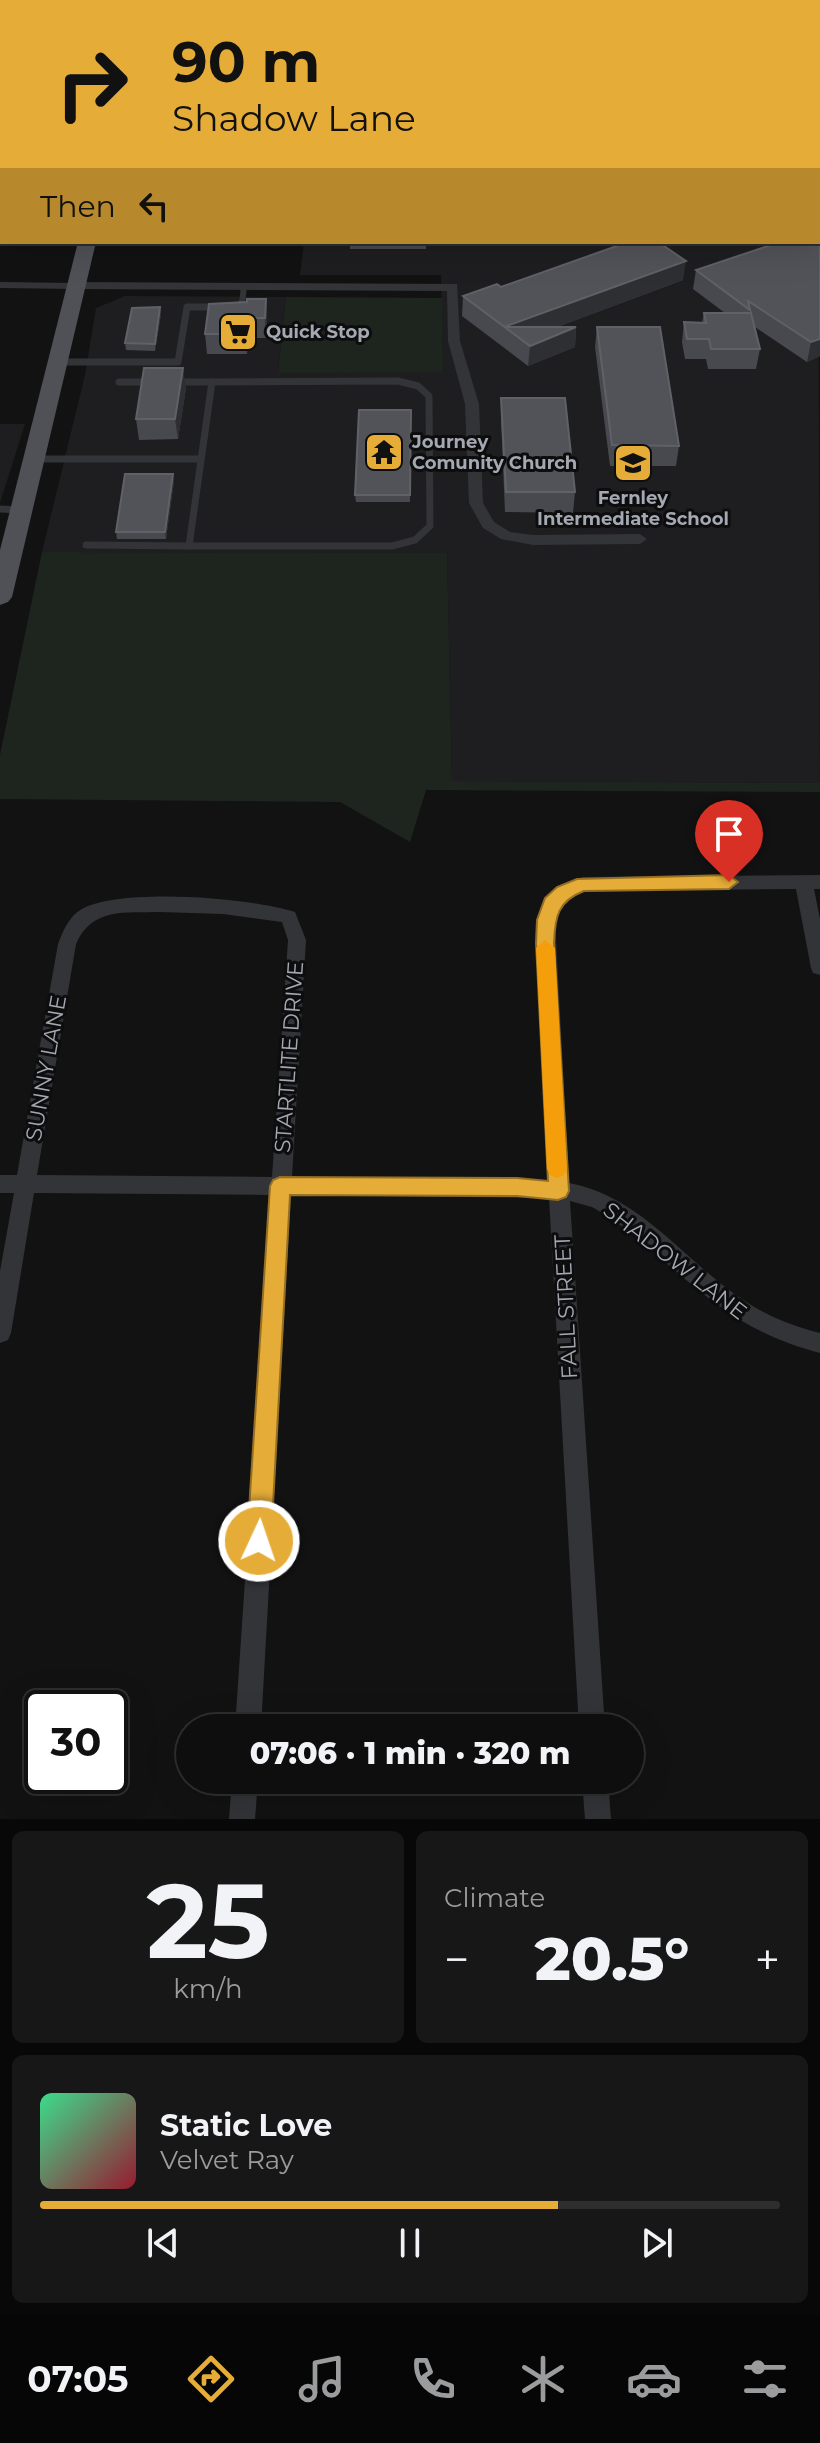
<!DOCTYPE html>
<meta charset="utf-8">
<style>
:root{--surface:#0e0e0e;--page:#171717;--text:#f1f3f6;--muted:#9b9c9e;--line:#2e2e2e;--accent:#e5ac37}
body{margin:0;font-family:Montserrat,sans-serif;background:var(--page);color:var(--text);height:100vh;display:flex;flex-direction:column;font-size:30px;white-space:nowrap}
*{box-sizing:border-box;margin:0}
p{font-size:26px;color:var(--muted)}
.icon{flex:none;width:44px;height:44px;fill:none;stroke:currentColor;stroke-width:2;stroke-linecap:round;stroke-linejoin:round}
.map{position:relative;height:1819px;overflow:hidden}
.side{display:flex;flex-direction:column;gap:12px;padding:12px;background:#080808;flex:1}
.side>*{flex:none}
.banner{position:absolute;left:0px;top:0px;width:820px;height:244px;box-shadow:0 8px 32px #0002,0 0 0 2px var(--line);background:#e5ac37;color:#111;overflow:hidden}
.speed{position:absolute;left:24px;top:1690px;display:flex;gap:16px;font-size:40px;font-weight:700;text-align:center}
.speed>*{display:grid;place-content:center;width:104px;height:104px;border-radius:50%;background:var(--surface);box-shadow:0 8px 32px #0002,0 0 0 2px var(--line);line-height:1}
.speed .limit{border:4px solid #111;border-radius:12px;background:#fff;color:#111}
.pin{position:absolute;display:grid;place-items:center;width:68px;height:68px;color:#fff;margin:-82px -34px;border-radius:50% 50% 50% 0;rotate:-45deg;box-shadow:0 0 8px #0007}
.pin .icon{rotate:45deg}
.me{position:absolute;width:88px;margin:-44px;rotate:3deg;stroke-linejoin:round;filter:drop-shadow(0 0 6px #0008)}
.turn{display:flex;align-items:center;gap:28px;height:168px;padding:0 40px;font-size:36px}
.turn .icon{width:104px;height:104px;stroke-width:2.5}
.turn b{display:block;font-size:56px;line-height:68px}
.then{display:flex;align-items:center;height:76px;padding:0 40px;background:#0003;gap:16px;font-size:30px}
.big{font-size:60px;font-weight:800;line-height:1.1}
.side .widget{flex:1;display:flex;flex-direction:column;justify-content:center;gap:12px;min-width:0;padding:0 28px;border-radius:12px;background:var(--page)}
.side .dial{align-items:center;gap:0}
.dial b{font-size:104px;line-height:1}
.song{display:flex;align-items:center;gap:24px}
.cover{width:96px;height:96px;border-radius:12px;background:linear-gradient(135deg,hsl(150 70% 55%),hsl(350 70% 35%))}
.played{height:8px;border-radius:4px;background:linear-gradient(90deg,var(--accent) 70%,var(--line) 70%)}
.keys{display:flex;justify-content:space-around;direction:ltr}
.heat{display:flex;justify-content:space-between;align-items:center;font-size:44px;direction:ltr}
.side .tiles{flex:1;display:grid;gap:12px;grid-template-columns:1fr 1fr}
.widget:last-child{grid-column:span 2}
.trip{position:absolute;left:176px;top:1714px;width:468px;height:80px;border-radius:40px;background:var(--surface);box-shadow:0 8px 32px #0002,0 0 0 2px var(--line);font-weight:800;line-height:80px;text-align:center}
.menu{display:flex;height:128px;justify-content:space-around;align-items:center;background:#060606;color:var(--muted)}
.menu .icon{width:56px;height:56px}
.menu .current{color:var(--accent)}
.menu b{font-size:36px;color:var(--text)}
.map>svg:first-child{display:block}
</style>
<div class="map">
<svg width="820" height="1819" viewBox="0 0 820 1819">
<rect width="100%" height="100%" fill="#121213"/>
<g fill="#1e1e20">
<path d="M818 58 820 783 452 781 447 554 42 552 85 375 96 308 125 296 286 297 278 372 443 371 441 275H300L304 242H818Z"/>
<path d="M0 424H25L0 503Z"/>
</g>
<g fill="#1e251f">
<path d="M286 297 442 298 443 372 278 373Z"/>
<path d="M42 552 447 553 452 781 820 783V792L426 790 410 842 340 802 0 799V755Z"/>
</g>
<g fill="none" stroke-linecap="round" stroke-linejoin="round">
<g stroke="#333438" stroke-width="6">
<path d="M0 285 76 286"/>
<path d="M242 304 244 286"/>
</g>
<g stroke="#333438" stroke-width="7">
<path d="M234 307H242V302"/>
<path d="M58 362H178L187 307H219"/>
<path d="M398 381 418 386 429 396 430 526 415 540 392 546H189L212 382Z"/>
<path d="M119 382H152"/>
<path d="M175 382H212"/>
<path d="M34 459H201"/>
<path d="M0 509 22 510"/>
<path d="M86 545 189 546"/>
</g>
<g fill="#333438" fill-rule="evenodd">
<path d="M694 0H705L693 2Z"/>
<rect x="0" y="135" width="2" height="6"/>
<path d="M76 282 457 284 460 341 479 404 483 503 494 522 510 532 533 535 640 534 647 539 640 544 533 545 501 539 483 528 469 503 465 404 448 341 447 291 72 289V283Z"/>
<path d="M820 875V889H814L820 919V975L813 973 811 968 796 889 584 891 566 902 555 920 569 1183C637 1195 682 1257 736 1295 762 1314 789 1325 820 1333V1353C720 1327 687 1273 609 1217L592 1207 570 1201 605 1728H579L549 1198 291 1195 261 1728H235L271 1195 34 1193 11 1333 8 1340 0 1343V1271L14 1193H0V1175H17L58 944C63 931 69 916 82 909 122 887 252 898 295 912L306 940 292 1177 548 1180 537 920C546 896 559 885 583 877ZM160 912 223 914 282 922 288 940 272 1177 37 1175 76 944C92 907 125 913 160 912Z"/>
<path d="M232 1780H258L255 1819H229Z"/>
<path d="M582 1780H608L611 1819H585Z"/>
</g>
<g fill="#4f5157" fill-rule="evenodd">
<path d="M140 0H156L139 2Z"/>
<path d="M78 242H96L12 597 8 602 0 605V550Z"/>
</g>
</g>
<g fill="#48494e">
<path d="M616 0H664L662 2H616Z"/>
<path d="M818 101H820V188L818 182Z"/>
<rect x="0" y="166" width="2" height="39"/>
<path d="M820 206V356L807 362 755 327 760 349 756 369H708L706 359H685L682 342 684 322H702L704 313H725L693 289 696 270 778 242H818Z"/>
<rect x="350" y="242" width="76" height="7"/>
<path d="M683 280 557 327H576L575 347 528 366 462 316 463 296 501 287Z"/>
<path d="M266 299 267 319 266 338H249L247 354H207L205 334 247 302Z"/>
<path d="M160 307 161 314 155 351 126 350 125 343Z"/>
<path d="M597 327 679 446 676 466H610L595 347Z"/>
<path d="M186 388 178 439 139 440 136 419Z"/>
<path d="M501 398 575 492 573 513 505 512 501 418Z"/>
<path d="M411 410 410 502H356L355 495Z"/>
<path d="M174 481 166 539H117L116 532Z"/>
</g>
<g fill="#2e2f32">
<path d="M535 0H550L548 2H530Z"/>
<path d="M650 0H664L662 2H647Z"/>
<path d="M752 0H767L764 2H752Z"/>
<path d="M2 94V122L0 112V100Z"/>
<path d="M686 261 683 280 522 340 504 327Z"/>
<path d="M266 299 267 319 266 338 265 318Z"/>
<path d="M160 307 161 314 155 351V344Z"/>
<path d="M248 318 249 338 247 354 245 334Z"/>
<path d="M576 327 575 347 528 366 530 346Z"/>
<path d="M820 339V356L807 362 811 342Z"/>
<path d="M183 368 186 388 178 439 175 419Z"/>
<path d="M173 474 174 481 166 539 165 532Z"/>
</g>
<g fill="#525359" stroke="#5f6167" stroke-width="2">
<path d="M173 0H535L530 2H173Z"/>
<path d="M627 0H650L647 2H636Z"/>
<path d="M709 0H743L741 2H707Z"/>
<path d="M0 53H2V94L0 100Z"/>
<path d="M818 101H820V158L818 152Z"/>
<path d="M0 166H2L1 186H0Z"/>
<path d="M818 205 820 206V339L811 342 748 301 750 310 696 270 780 242H818Z"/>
<path d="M628 242H658L686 261 504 327H576L530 346 463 296 497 284 501 287Z"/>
<path d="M247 299H266L265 318H248L245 334H205L209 304 247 302Z"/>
<path d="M160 307 155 344 125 343 132 308Z"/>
<path d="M704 313H751L760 349H711L709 339H687L684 322 706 323Z"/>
<path d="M597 327H660L679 446 612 445Z"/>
<path d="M144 368H183L175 419H136Z"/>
<path d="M501 398H565L575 492H506Z"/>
<path d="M359 410H411L410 495H355Z"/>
<path d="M125 474H173L165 532H116Z"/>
</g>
<path fill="#e5ac37" stroke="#957024" stroke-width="2" d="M729 875 738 882 729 889 584 891C558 901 555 916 554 943L569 1191 566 1197 558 1200 517 1196 290 1195 271 1541 267 1549 259 1553 251 1549 247 1541 270 1186 273 1180 280 1177 517 1178 548 1181 536 943 537 920 545 898 557 887 577 879Z"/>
<path fill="#f59e0b" d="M545 940 555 948 567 1169 564 1175 557 1178 550 1175 547 1169 536 948Z"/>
<defs>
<g id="supermarket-square" transform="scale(2)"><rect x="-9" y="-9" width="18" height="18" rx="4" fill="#e5ac37" stroke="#0d0d0e"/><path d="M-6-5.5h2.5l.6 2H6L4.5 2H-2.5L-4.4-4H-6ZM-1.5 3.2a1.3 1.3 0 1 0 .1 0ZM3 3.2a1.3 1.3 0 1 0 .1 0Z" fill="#111"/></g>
<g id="temple-square" transform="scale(2)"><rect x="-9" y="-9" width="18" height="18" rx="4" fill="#e5ac37" stroke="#0d0d0e"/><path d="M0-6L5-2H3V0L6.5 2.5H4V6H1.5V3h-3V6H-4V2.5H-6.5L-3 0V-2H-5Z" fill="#111"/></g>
<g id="school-square" transform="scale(2)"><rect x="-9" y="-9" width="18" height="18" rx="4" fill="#e5ac37" stroke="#0d0d0e"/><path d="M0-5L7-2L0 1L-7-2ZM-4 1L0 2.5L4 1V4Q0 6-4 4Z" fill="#111"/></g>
</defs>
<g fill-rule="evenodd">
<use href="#supermarket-square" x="238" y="332"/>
<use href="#temple-square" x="384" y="452"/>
<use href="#school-square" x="633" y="463"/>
</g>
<g text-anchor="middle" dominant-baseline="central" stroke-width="6" stroke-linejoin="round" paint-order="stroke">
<g font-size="18" font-weight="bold" fill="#a4a8b3" stroke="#0d0d0e" text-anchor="start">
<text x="266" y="332">Quick Stop</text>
<text x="412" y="442">Journey<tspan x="412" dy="21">Comunity Church</tspan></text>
<text x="633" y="498" text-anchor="middle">Fernley<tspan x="633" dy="21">Intermediate School</tspan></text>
</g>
<g font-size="22" fill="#a4a8b3" stroke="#0d0d0e">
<text transform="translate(289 1057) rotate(-86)">STARTLITE DRIVE</text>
<text transform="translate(46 1068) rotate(-80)">SUNNY LANE</text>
<text transform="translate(675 1261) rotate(38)">SHADOW LANE</text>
<text transform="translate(566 1307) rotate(-93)">FALL STREET</text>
</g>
</g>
</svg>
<div class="speed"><div class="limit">30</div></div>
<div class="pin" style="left:729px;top:882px;background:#d93025"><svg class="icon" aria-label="arrive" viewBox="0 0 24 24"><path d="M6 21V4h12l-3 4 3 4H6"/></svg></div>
<svg class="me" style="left:259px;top:1541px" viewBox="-20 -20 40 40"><circle r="17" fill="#e5ac37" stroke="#fff" stroke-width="3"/><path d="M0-11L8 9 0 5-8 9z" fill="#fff"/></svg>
<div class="trip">07:06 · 1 min · 320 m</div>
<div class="banner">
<div class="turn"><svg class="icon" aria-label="right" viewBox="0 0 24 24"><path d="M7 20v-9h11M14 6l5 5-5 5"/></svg><div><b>90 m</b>Shadow Lane</div></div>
<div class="then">Then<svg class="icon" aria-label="left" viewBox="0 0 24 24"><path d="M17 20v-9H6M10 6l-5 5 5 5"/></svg></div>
</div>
</div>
<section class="side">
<div class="tiles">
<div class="widget dial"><b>25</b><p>km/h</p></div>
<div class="widget"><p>Climate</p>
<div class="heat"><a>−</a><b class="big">20.5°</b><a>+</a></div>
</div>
<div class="widget">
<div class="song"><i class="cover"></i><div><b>Static Love</b><p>Velvet Ray</p></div></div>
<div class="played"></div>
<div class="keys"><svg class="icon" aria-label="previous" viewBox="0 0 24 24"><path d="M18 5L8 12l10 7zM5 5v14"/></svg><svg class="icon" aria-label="pause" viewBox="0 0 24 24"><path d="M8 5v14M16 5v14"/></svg><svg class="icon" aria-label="next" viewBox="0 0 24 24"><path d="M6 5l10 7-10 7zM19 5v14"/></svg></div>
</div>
</div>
</section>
<nav class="menu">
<b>07:05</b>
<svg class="icon current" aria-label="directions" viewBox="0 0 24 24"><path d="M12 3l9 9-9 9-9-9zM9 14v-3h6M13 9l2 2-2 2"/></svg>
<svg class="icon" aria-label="music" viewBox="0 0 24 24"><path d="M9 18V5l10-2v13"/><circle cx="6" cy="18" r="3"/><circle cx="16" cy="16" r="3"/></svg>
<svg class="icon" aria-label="phone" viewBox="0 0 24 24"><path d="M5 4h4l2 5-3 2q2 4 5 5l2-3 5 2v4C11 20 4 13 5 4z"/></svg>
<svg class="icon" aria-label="climate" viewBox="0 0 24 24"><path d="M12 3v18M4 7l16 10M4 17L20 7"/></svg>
<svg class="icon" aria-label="car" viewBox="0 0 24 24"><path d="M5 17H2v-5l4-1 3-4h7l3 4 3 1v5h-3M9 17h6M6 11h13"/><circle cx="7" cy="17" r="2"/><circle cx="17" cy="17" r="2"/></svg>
<svg class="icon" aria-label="filters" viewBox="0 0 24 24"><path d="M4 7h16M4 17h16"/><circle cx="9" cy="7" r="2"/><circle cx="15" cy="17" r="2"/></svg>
</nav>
